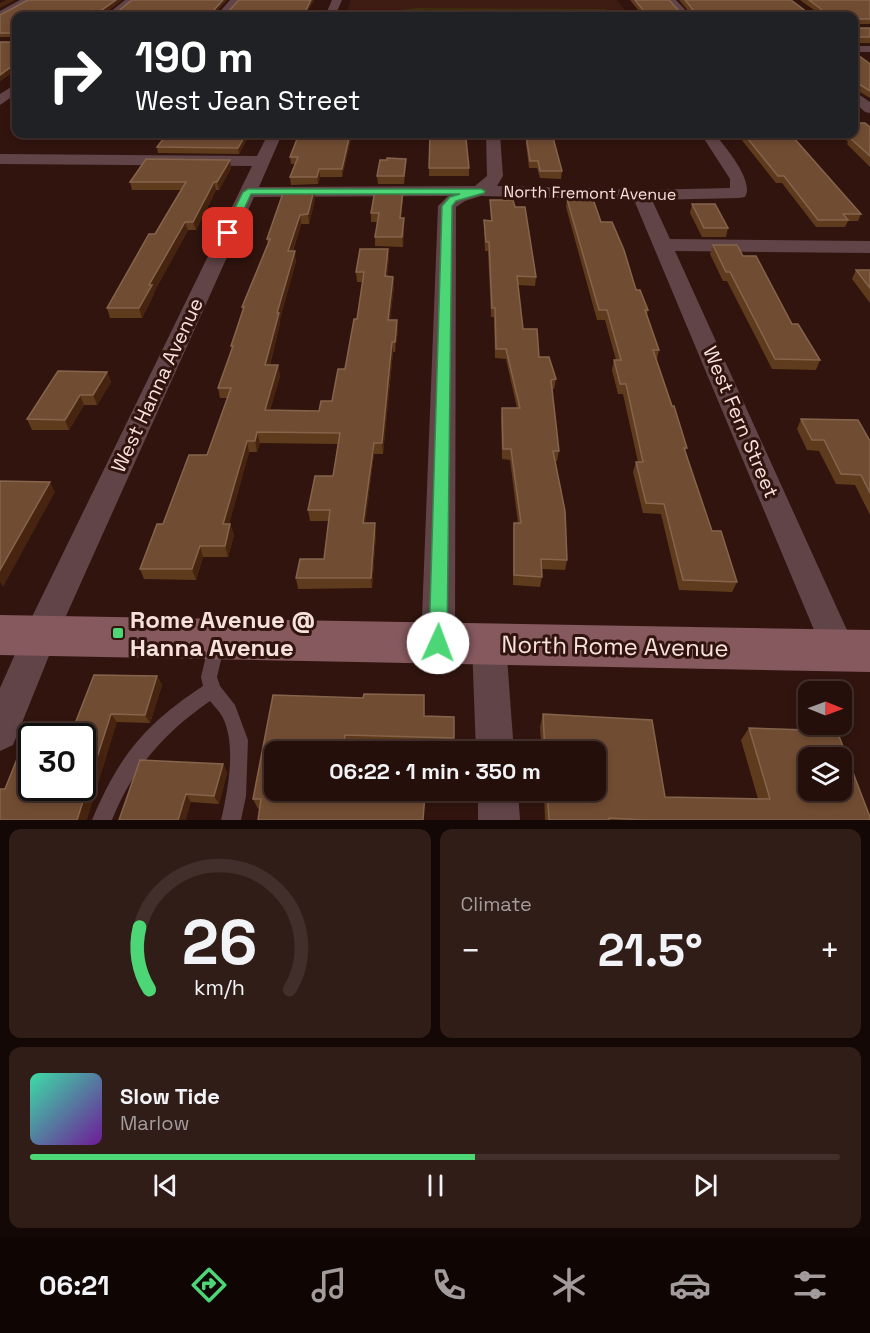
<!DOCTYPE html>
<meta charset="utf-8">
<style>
:root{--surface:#250f0a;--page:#311d18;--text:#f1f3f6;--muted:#a39c9c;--line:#422f2b;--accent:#4dd676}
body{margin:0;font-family:"Space Grotesk",sans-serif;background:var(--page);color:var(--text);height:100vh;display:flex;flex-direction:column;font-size:22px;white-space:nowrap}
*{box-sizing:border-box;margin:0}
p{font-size:20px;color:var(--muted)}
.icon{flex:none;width:33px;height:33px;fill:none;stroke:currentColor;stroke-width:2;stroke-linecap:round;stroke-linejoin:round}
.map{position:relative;height:820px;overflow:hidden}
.panel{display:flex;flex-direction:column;gap:9px;padding:9px;background:#140806;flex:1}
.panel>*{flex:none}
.banner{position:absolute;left:12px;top:12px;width:846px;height:126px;border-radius:12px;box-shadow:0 3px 9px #0003,0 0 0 2px var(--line);background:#202124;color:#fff;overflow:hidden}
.needle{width:39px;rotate:91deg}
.controls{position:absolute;left:798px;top:681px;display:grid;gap:12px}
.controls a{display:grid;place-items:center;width:54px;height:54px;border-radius:12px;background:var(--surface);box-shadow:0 3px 9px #0003,0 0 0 2px var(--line);font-size:30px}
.speed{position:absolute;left:18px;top:723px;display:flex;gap:12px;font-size:30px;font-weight:700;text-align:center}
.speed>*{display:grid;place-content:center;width:78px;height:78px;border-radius:50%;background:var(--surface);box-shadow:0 3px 9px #0003,0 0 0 2px var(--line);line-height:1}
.speed .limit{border:3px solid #111;border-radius:9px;background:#fff;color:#111}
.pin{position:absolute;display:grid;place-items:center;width:51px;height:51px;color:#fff;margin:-26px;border-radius:12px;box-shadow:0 3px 9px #0006}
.me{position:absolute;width:66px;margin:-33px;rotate:2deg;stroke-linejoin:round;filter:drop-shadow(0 0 4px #0008)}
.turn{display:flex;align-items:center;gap:21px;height:126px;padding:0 24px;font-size:27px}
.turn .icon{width:78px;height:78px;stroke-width:2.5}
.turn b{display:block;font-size:42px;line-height:51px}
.big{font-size:45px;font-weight:700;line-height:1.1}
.panel .tile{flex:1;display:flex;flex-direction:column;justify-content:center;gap:9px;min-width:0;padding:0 21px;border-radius:12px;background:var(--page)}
.panel .dial{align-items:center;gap:0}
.dial svg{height:156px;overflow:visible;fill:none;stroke:var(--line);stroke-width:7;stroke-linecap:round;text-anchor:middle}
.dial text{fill:var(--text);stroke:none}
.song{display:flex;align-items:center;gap:18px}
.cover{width:72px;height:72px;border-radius:9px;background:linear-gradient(135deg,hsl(160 70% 55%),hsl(280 70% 35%))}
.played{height:6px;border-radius:3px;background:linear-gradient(90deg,var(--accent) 55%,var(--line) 55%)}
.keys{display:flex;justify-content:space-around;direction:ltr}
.heat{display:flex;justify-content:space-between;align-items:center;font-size:33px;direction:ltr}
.panel .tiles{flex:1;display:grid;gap:9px;grid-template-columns:1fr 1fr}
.tile:last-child{grid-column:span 2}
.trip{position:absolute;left:264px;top:741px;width:342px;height:60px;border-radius:12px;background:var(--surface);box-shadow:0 3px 9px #0003,0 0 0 2px var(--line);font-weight:700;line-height:60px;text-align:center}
.dock{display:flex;height:96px;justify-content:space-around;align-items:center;background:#0f0604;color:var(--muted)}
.dock .icon{width:42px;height:42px}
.dock .active{color:var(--accent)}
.dock b{font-size:27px;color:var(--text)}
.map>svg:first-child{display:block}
</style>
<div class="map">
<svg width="870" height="820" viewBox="0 0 870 820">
<rect width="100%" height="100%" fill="#31140e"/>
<path fill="#3e1b13" d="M351 0H617L629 16H345Z"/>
<path fill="#412f0c" d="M416 8 606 9 608 12 598 13 611 16 576 12 412 11 369 16 391 11Z"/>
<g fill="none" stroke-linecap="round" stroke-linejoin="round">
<path fill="#604448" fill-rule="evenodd" d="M217 636 223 638 225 643 217 677 220 686 235 705 248 740 246 796 241 820H221C228 790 237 744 222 716 219 711 214 706 210 701 165 732 132 769 112 820H92C119 756 144 725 203 686L201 677 209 643 211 638Z"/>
<g fill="#604448" fill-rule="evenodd">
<path d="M20 0H32L0 18V11Z"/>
<path d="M125 0H136L116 16H105Z"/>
<path d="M230 0H240L226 16H216Z"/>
<path d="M332 0H342L335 16H325Z"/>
<path d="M666 0H676L691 16H681Z"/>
<rect x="854" y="46" width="16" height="6"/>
<path d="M16 84V94L0 105V94Z"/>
<path d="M854 91 870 102V113L865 112 854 102Z"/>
<path d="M268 134H282L259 187 475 186 487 176 486 134H500L503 176 497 186 641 190 730 188V179L701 134H715C725 147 755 181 745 197L739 198 652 200 670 239 870 241V253L675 251 856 650 851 661 839 666 827 661 634 200 481 196 465 201 456 207 455 643 450 654 438 659 426 654 421 643 438 206 448 196 254 197 57 636 13 745 0 751V688L28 625 252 166 0 164V154L257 156Z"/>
<path d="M489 628 501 633 506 644 514 752H476L472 644 477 633Z"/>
<path d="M478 790H518L520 820H478Z"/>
</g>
<path fill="#86595f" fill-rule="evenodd" d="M0 615 870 630V672L0 655Z"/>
</g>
<g fill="#5f3b1d">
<path d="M122 0 105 13H116L132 0H227L215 13H227L239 0H314L305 16H95L93 14 0 81V42H16V37H0V15Z"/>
<path d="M630 0H669L680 12 690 13 679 0H791L807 12H817L800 0H870V24H854V28H870V43H854V16H643Z"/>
<path d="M854 52 870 64V98L855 89 854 93Z"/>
<path d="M870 127V167L847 144 848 142 840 134H854Z"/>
<path d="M246 134 247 139 239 154 158 153 157 147Z"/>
<path d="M299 134H352L342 177H320L318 184 291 185 290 177 295 164H291L290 157Z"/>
<path d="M430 134 454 136 462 139 469 168V176H429Z"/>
<path d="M528 134H552L562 171 561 179 540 178 537 168H529L526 143V136H528Z"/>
<path d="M737 134H777L861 214 858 221H848L845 227H816L782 183H776Z"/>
<path d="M406 159 404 184H378L377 176 387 160Z"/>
<path d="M230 160 231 168 219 190H216L196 230H188L154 292V294L142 318H110L107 308 155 234 181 190H132L130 182Z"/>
<path d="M403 198 401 218 404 227 403 247 375 246V237L377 222H371V213Z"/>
<path d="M315 199 309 224H301L293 251 296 261 280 319V323L270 365H278L280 376 270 410 319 411 332 401 345 369 357 319 363 282H357L356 272 389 259 387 276 393 277 394 286 390 320 398 330 395 352H393L383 454H374L365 523 376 534 372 588 298 589 296 578 324 559 329 521H310L308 510 333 476 339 444 260 443 257 452H249L229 524H230L234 535 228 557H203L196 580 144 579 140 569 163 524 207 455 227 398H220L218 388 232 349 231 346 243 311 242 307 268 244 267 239Z"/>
<path d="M567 199 601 222 648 310 647 315 659 350 657 359H656L687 448 685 451 712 531 737 582 732 592 679 590 661 514 643 513 633 472 636 462H638L623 394H618L612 370 614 360H616L605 320H597L566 207Z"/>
<path d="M490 200 515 207 536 277 535 286 518 285 523 329 539 357 556 379 554 389H552L559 451 557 461H555L567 560 565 570 541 569 542 577 540 587 513 585V533L514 523H518L510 460 502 459 501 418 502 408H517L506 359 495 358 494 317H491L488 251H485L484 229V220L491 221Z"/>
<path d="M692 204 728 228 726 237H702L690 213Z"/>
<path d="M713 245 743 256 792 324 820 360 816 370 772 369 727 281H723L710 254Z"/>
<path d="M856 270H870V303L852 279Z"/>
<path d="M107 372 111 382 97 405H84L69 430H32L27 419Z"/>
<path d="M801 419 870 441V515L855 485 836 484 819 451 807 450 797 429Z"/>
<path d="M157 676 162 685 150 723 117 722 71 734Z"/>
<path d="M273 695 424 716 454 717 453 749 347 746 274 790H342V792L425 804 258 809 253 799Z"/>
<path d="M543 714 665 797 758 799 741 740 749 728 870 820H545L544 790H596V752H542L540 727Z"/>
<path d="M223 764 227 773 219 804 191 802 119 820Z"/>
</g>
<g fill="#46240f">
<path d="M6 0H15L0 8V3Z"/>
<path d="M116 0H122L104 14 102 13V10Z"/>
<path d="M223 0H227L214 15V10Z"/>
<path d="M311 0H314L305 16H303Z"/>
<path d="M92 10 93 14 90 16H83Z"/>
<path d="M16 63V69L0 81V75Z"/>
<path d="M246 134 247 139 239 154 238 148Z"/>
<path d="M350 134H352L342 177V169Z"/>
<path d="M230 160 231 168 219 190 217 182Z"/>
<path d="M319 169 320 177 318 184 317 177Z"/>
<path d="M214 182 216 190 196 230 193 222Z"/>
<path d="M314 190 315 199 309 224 308 214Z"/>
<path d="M403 190V198L400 227V218Z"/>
<path d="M300 215 301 224 289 261 288 251Z"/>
<path d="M404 218V227L403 247 402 237Z"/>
<path d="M185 222 188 230 154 292V294L142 318 139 308 149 285Z"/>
<path d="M388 249 389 259 385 286V276Z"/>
<path d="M295 251 296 261 280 319V323L267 376 265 365 277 313Z"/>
<path d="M393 277 394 286 389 330 388 320Z"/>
<path d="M397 320 398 330 395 352V342Z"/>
<path d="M392 342 393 352 383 454 382 443Z"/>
<path d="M278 365 280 376 267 421 265 410Z"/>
<path d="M107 372 111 382 97 405 93 395Z"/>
<path d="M80 395 84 405 69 430 65 420Z"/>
<path d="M257 432 260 443 257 452 255 441Z"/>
<path d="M247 441 249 452 226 535 223 524Z"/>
<path d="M374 443V454L364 534 363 523Z"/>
<path d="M50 482 55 492 3 587 0 582V570Z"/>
<path d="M375 523 376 534 372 588 371 578Z"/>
<path d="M230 524 234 535 228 557 225 546Z"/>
<path d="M200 546 203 557 196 580 192 569Z"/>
<path d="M157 676 162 685 150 723 145 715Z"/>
<path d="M111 714 117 722 87 820H77Z"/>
<path d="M345 735 347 746 346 752H343Z"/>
<path d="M223 764 227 773 219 804 214 796Z"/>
<path d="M186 794 191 802 186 820H178Z"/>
</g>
<g fill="#704c32" stroke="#85644c" stroke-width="1.5" fill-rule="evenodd">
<path d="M28 0H116L102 10V13H116L132 0H223L214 10V13H227L239 0H311L303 16H97L92 10 83 16H16V63L0 75V42H16V33H0V15Z"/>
<path d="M635 0H669L680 12 692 13 694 11 685 0H791L807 12H821V9L809 0H870V19H854V28H870V37H854V16H648Z"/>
<path d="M854 52 870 64V91L856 82 854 91Z"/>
<path d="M854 123H865L870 127V156L849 137H853L849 134H854Z"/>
<path d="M167 134H246L238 148 157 147Z"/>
<path d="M299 134H350L342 169H319L317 177H290L298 157H290Z"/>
<path d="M430 134H453L454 136H462V139H466L469 168H429Z"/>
<path d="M529 134H552L562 171H540L538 161H530L526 136H530Z"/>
<path d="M744 134H777L779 137H793L861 214H843L848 220H818L784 176H778Z"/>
<path d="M387 158 406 159 404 176H377L380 160H387Z"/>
<path d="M146 159 230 160 217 182H214L193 222H185L149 285H152L139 308H107L149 234H155L186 182H130Z"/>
<path d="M284 190H314L308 214 300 215 288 251H295L277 313H279L265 365H278L265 410 319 411 321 401H332L338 369H345L354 319H357L364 272H356L360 249H388L385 276 393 277 388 320H397L395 342H392L382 443H374L363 523H375L371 578H296L300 559H324L330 510H308L315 476H333L340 433 257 432 255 441H247L223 524H230L225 546H200L192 569H140L157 524H163L189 455H207L231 388H218L233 346H231L244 307H242L270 239H267Z"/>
<path d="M375 190H403L400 218H404L402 237H375L379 213H371Z"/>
<path d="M567 199H593L601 222H612L624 250 636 290H640L648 310H645L659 350H653L672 406H674L687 448H684L712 531H721L737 582 683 580 664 504 646 503 636 462H643L626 384H620L614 360H621L607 310H599Z"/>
<path d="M490 200H513L515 207H525L536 277 517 276 523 329H537L539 357H549L556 379 551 380 559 451H553L565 511 567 560 541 559 542 577 514 575V523H521L511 449H503L502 408H520L506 349H496L495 308H492L489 242H486L484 220 492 221Z"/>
<path d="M692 204H715L728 228H704Z"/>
<path d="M713 245H737L743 256H756L792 324H798L820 360 775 359 730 272H726Z"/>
<path d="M856 270H870V288Z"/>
<path d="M58 371 107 372 93 395H80L65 420 27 419Z"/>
<path d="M801 419 858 420 870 441V493L861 475 841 474 824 440H812Z"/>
<path d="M0 481 50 482 0 570Z"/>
<path d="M94 675 157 676 145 715 111 714 77 820H0V789H5L27 734H71ZM32 736H82V788H32Z"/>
<path d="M364 694 424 695V716L454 717V738L345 735 343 752H274V790H339V792L425 794 423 820H258L261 799H253L273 695 363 698Z"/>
<path d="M543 714 652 720 665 797 770 799 749 728 837 731 870 817V820H644L609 818V820H549L547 790H596V752H545ZM808 758H842V790H808Z"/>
<path d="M140 760 223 764 214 796 186 794 178 820H119Z"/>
</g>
<path fill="#4dd676" stroke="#328b4d" stroke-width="1.5" d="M481 189 485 191 484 193 456 201 452 206 447 643 444 649 438 651 431 649 429 643 442 206 450 197 460 194H251L232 235 223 233 243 192 248 189Z"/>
<rect fill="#4dd676" stroke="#31140e" stroke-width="2" x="112" y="627" width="12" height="12" rx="3"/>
<g text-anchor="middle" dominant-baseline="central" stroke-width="6" stroke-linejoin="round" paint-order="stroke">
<g font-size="16" fill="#f6e1dc" stroke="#31140e">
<text transform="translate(590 193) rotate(1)">North Fremont Avenue</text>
</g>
<g font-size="20" fill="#f6e1dc" stroke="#31140e">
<text transform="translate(157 385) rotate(-65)">West Hanna Avenue</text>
<text transform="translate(741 422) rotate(67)">West Fern Street</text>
</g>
<g font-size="24" font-weight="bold" fill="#f6e1dc" stroke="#31140e" text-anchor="start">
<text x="130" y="619">Rome Avenue @<tspan x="130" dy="28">Hanna Avenue</tspan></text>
</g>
<g font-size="24" fill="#f6e1dc" stroke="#31140e">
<text transform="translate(615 646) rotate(1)">North Rome Avenue</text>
</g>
</g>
</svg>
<div class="controls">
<a><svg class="needle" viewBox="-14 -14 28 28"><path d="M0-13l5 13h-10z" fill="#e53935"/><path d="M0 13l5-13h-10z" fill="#a39c9c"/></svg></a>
<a><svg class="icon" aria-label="layers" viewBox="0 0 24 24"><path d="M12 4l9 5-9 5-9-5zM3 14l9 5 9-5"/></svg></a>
</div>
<div class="speed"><div class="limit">30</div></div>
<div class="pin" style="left:228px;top:233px;background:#d93025"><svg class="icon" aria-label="arrive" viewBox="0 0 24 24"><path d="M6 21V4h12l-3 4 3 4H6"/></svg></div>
<svg class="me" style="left:438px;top:643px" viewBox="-20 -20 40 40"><circle r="19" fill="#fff"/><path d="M0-13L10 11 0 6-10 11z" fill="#4dd676"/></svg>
<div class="trip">06:22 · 1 min · 350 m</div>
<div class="banner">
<div class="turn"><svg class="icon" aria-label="right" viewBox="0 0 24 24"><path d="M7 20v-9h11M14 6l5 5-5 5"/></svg><div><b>190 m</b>West Jean Street</div></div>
</div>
</div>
<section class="panel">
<div class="tiles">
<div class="tile dial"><svg viewBox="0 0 100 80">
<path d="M14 69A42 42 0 1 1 86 69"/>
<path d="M14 69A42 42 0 0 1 9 37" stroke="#4dd676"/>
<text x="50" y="56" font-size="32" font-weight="700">26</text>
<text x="50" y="72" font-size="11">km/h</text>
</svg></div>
<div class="tile"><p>Climate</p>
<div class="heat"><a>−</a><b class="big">21.5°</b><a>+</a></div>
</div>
<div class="tile">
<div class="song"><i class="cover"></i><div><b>Slow Tide</b><p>Marlow</p></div></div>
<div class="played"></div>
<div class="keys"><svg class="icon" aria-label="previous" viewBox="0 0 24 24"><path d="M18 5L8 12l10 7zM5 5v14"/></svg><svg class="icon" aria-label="pause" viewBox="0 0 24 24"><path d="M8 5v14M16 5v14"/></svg><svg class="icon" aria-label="next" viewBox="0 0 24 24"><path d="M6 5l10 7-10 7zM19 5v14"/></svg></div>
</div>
</div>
</section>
<nav class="dock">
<b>06:21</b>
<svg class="icon active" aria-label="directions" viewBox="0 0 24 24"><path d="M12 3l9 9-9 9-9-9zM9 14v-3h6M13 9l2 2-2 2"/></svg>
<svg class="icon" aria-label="music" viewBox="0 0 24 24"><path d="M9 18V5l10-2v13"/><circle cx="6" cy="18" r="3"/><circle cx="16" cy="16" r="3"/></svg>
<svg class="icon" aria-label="phone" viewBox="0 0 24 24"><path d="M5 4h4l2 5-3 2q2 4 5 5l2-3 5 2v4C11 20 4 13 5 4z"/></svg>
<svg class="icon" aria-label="climate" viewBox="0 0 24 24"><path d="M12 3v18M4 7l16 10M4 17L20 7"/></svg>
<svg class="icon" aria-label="car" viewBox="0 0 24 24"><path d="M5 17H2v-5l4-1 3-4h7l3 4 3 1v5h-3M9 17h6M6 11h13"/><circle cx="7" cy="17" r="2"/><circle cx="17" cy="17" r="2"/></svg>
<svg class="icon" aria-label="filters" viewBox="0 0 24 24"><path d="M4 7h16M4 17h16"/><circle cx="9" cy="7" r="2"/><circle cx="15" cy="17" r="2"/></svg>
</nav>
